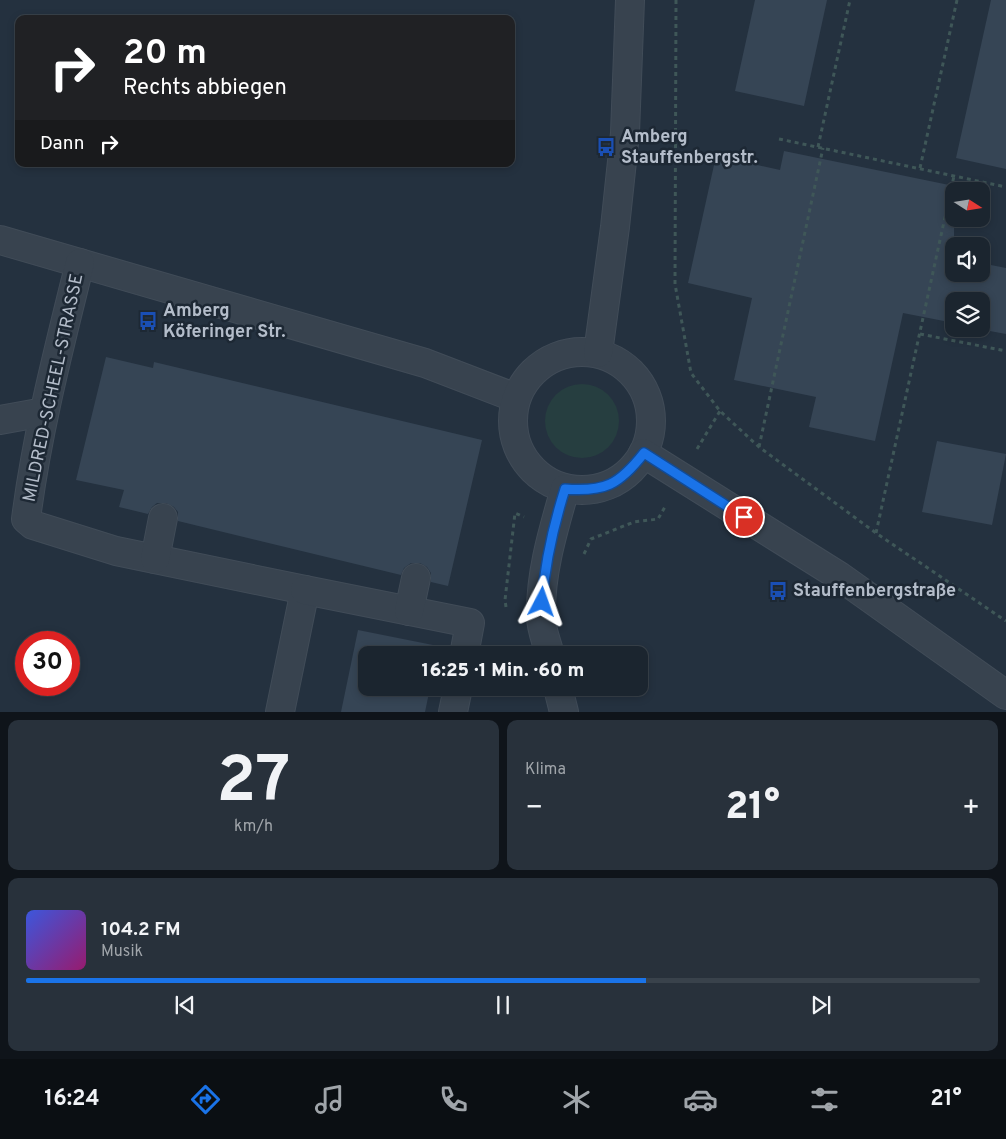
<!DOCTYPE html>
<html lang="de">
<meta charset="utf-8">
<style>
:root{--surface:#1b252f;--page:#28313b;--text:#f1f3f6;--muted:#a0a5aa;--line:#39424b;--accent:#1a73e8}
body{margin:0;font-family:Overpass,sans-serif;background:var(--page);color:var(--text);height:100vh;display:flex;flex-direction:column;font-size:19px;white-space:nowrap}
*{box-sizing:border-box;margin:0}
p{font-size:16px;color:var(--muted)}
.icon{flex:none;width:28px;height:28px;fill:none;stroke:currentColor;stroke-width:2;stroke-linecap:round;stroke-linejoin:round}
.map{position:relative;height:712px;overflow:hidden}
.details{display:flex;flex-direction:column;gap:8px;padding:8px;background:#0f141a;flex:1}
.details>*{flex:none}
.banner{position:absolute;left:15px;top:15px;width:500px;height:152px;border-radius:10px;box-shadow:0 2px 8px #0003,0 0 0 1px var(--line);background:#202124;color:#fff;overflow:hidden}
.needle{width:32px;rotate:102deg}
.buttons{position:absolute;left:945px;top:182px;display:grid;gap:10px}
.buttons a{display:grid;place-items:center;width:45px;height:45px;border-radius:10px;background:var(--surface);box-shadow:0 2px 8px #0003,0 0 0 1px var(--line);font-size:25px}
.speed{position:absolute;left:15px;top:631px;display:flex;gap:10px;font-size:25px;font-weight:700;text-align:center}
.speed>*{display:grid;place-content:center;width:65px;height:65px;border-radius:50%;background:var(--surface);box-shadow:0 2px 8px #0003,0 0 0 1px var(--line);line-height:1}
.speed .limit{border:8px solid #d22;background:#fff;color:#111}
.pin{position:absolute;display:grid;place-items:center;width:42px;height:42px;color:#fff;margin:-21px;border:2px solid #fff;border-radius:50%;box-shadow:0 1px 5px #0007}
.me{position:absolute;width:55px;margin:-28px;rotate:4deg;stroke-linejoin:round;filter:drop-shadow(0 0 4px #0008)}
.turn{display:flex;align-items:center;gap:18px;height:105px;padding:0 25px;font-size:22px}
.turn .icon{width:65px;height:65px;stroke-width:2.5}
.turn b{display:block;font-size:35px;line-height:42px}
.then{display:flex;align-items:center;height:48px;padding:0 25px;background:#0003;gap:10px;font-size:19px}
.big{font-size:38px;font-weight:800;line-height:1.1}
.details .widget{flex:1;display:flex;flex-direction:column;justify-content:center;gap:8px;min-width:0;padding:0 18px;border-radius:10px;background:var(--page)}
.details .dial{align-items:center;gap:0}
.dial b{font-size:65px;line-height:1}
.song{display:flex;align-items:center;gap:15px}
.cover{width:60px;height:60px;border-radius:8px;background:linear-gradient(135deg,hsl(230 70% 55%),hsl(320 70% 35%))}
.played{height:5px;border-radius:2px;background:linear-gradient(90deg,var(--accent) 65%,var(--line) 65%)}
.keys{display:flex;justify-content:space-around;direction:ltr}
.heat{display:flex;justify-content:space-between;align-items:center;font-size:28px;direction:ltr}
.details .tiles{flex:1;display:grid;gap:8px;grid-template-columns:1fr 1fr}
.widget:last-child{grid-column:span 2}
.trip{position:absolute;left:358px;top:646px;width:290px;height:50px;border-radius:10px;background:var(--surface);box-shadow:0 2px 8px #0003,0 0 0 1px var(--line);font-weight:800;line-height:50px;text-align:center}
.menu{display:flex;height:80px;justify-content:space-around;align-items:center;background:#0b0f13;color:var(--muted)}
.menu .icon{width:35px;height:35px}
.menu .on{color:var(--accent)}
.menu b{font-size:22px;color:var(--text)}
.map>svg:first-child{display:block}
</style>
<div class="map">
<svg width="1006" height="712" viewBox="0 0 1006 712">
<rect width="100%" height="100%" fill="#24313f"/>
<circle fill="#263e40" cx="582" cy="421" r="37"/>
<g fill="#364555">
<path d="M755 0H827L804 106 735 91Z"/>
<path d="M991 0H1006V169L956 158Z"/>
<path d="M784 151 954 186V274H981V263L1006 268V334L979 329H981V301H954V323L903 313 875 441 809 427 816 397 734 380 752 298 688 283 716 156 780 170Z"/>
<path d="M106 357 153 368 154 362 482 440 448 586 431 582V573L427 567 420 563H411L404 568 401 575 178 521V512L174 507 166 503H157L152 507 148 514 119 507 124 490 76 480Z"/>
<path d="M937 441 1006 454 992 525 922 512Z"/>
<path d="M358 630 438 646 436 655H366V688H430L425 712H341Z"/>
</g>
<g fill="none" stroke-linecap="round" stroke-linejoin="round">
<g stroke="#414c58" stroke-width="30">
<g id="minor">
<path d="M0 240 425 363 516 398"/>
<path d="M80 263C59 348 37 432 26 519L33 525 116 551 305 590 280 712"/>
<circle cx="582" cy="421" r="69"/>
<path d="M598 353 615 227 625 133 630 0"/>
<path d="M0 420 44 412"/>
<path d="M643 453 839 576 1006 695"/>
<path d="M155 559 163 518"/>
<path d="M305 590 470 623 464 655"/>
<path d="M409 611 416 578"/>
<path d="M550 655C547 643 541 629 541 617 540 573 553 531 565 489"/>
<path d="M558 688 564 712"/>
<path d="M453 712 458 688"/>
</g>
</g>
<g stroke="#3f5758" stroke-width="3" stroke-dasharray="4 4" stroke-linecap="butt">
<path d="M676 0 675 284 691 373 720 411 759 447 876 533 1006 621"/>
<path d="M779 139 1006 187"/>
<path d="M818 147 850 0"/>
<path d="M920 168 957 0"/>
<path d="M920 334 1006 351"/>
<path d="M759 447 823 148"/>
<path d="M697 449 720 411"/>
<path d="M876 533 954 176"/>
<path d="M584 554 591 539 634 522 658 519 666 505"/>
<path d="M506 607 505 600 515 513 524 517"/>
</g>
<use href="#minor" stroke="#38434f" stroke-width="28"/>
</g>
<g fill="none" stroke-linecap="round" stroke-linejoin="round">
<g stroke="#114b97" stroke-width="12">
<path id="route" d="M542 602C545 562 553 527 565 489 605 492 619 485 644 453L744 517"/>
</g>
<use href="#route" stroke="#1a73e8" stroke-width="9"/>
</g>
<defs>
<g id="bus-bare" transform="scale(1.5)"><path d="M-5-6H5V4H4V6H2V4H-2V6H-4V4H-5ZM-3.5-4V0h7V-4ZM-3.5 1.2v1.5H-2V1.2ZM2 1.2v1.5H3.5V1.2Z" fill="#1a4fb4" stroke="#1d2834" stroke-width="2.5" paint-order="stroke"/></g>
</defs>
<g fill-rule="evenodd">
<use href="#bus-bare" x="606" y="147"/>
<use href="#bus-bare" x="148" y="321"/>
<use href="#bus-bare" x="778" y="591"/>
</g>
<g text-anchor="middle" dominant-baseline="central" stroke-width="5" stroke-linejoin="round" paint-order="stroke">
<g font-size="18" font-weight="bold" fill="#b4bdca" stroke="#1d2834" text-anchor="start">
<text x="621" y="137">Amberg<tspan x="621" dy="21">Stauffenbergstr.</tspan></text>
<text x="163" y="311">Amberg<tspan x="163" dy="21">Köferinger Str.</tspan></text>
<text x="793" y="591">Stauffenbergstraße</text>
</g>
<g font-size="18" fill="#b4bdca" stroke="#1d2834">
<text transform="translate(54 388) rotate(-78)">MILDRED-SCHEEL-STRASSE</text>
</g>
</g>
</svg>
<div class="buttons">
<a><svg class="needle" viewBox="-14 -14 28 28"><path d="M0-13l5 13h-10z" fill="#e53935"/><path d="M0 13l5-13h-10z" fill="#a0a5aa"/></svg></a>
<a><svg class="icon" aria-label="sound" viewBox="0 0 24 24"><path d="M4 9h4l5-4v14l-5-4H4zM17 9q2 3 0 6"/></svg></a>
<a><svg class="icon" aria-label="layers" viewBox="0 0 24 24"><path d="M12 4l9 5-9 5-9-5zM3 14l9 5 9-5"/></svg></a>
</div>
<div class="speed"><div class="limit">30</div></div>
<div class="pin" style="left:744px;top:517px;background:#d93025"><svg class="icon" aria-label="arrive" viewBox="0 0 24 24"><path d="M6 21V4h12l-3 4 3 4H6"/></svg></div>
<svg class="me" style="left:542px;top:602px" viewBox="-20 -20 40 40"><path d="M0-17L14 15 0 8-14 15z" fill="#1a73e8" stroke="#fff" stroke-width="4"/></svg>
<div class="trip">16:25 · 1 Min. · 60 m</div>
<div class="banner">
<div class="turn"><svg class="icon" aria-label="right" viewBox="0 0 24 24"><path d="M7 20v-9h11M14 6l5 5-5 5"/></svg><div><b>20 m</b>Rechts abbiegen</div></div>
<div class="then">Dann<svg class="icon" aria-label="right" viewBox="0 0 24 24"><path d="M7 20v-9h11M14 6l5 5-5 5"/></svg></div>
</div>
</div>
<section class="details">
<div class="tiles">
<div class="widget dial"><b>27</b><p>km/h</p></div>
<div class="widget"><p>Klima</p>
<div class="heat"><a>−</a><b class="big">21°</b><a>+</a></div>
</div>
<div class="widget">
<div class="song"><i class="cover"></i><div><b>104.2 FM</b><p>Musik</p></div></div>
<div class="played"></div>
<div class="keys"><svg class="icon" aria-label="previous" viewBox="0 0 24 24"><path d="M18 5L8 12l10 7zM5 5v14"/></svg><svg class="icon" aria-label="pause" viewBox="0 0 24 24"><path d="M8 5v14M16 5v14"/></svg><svg class="icon" aria-label="next" viewBox="0 0 24 24"><path d="M6 5l10 7-10 7zM19 5v14"/></svg></div>
</div>
</div>
</section>
<nav class="menu">
<b>16:24</b>
<svg class="icon on" aria-label="directions" viewBox="0 0 24 24"><path d="M12 3l9 9-9 9-9-9zM9 14v-3h6M13 9l2 2-2 2"/></svg>
<svg class="icon" aria-label="music" viewBox="0 0 24 24"><path d="M9 18V5l10-2v13"/><circle cx="6" cy="18" r="3"/><circle cx="16" cy="16" r="3"/></svg>
<svg class="icon" aria-label="phone" viewBox="0 0 24 24"><path d="M5 4h4l2 5-3 2q2 4 5 5l2-3 5 2v4C11 20 4 13 5 4z"/></svg>
<svg class="icon" aria-label="climate" viewBox="0 0 24 24"><path d="M12 3v18M4 7l16 10M4 17L20 7"/></svg>
<svg class="icon" aria-label="car" viewBox="0 0 24 24"><path d="M5 17H2v-5l4-1 3-4h7l3 4 3 1v5h-3M9 17h6M6 11h13"/><circle cx="7" cy="17" r="2"/><circle cx="17" cy="17" r="2"/></svg>
<svg class="icon" aria-label="filters" viewBox="0 0 24 24"><path d="M4 7h16M4 17h16"/><circle cx="9" cy="7" r="2"/><circle cx="15" cy="17" r="2"/></svg>
<b>21°</b>
</nav>
